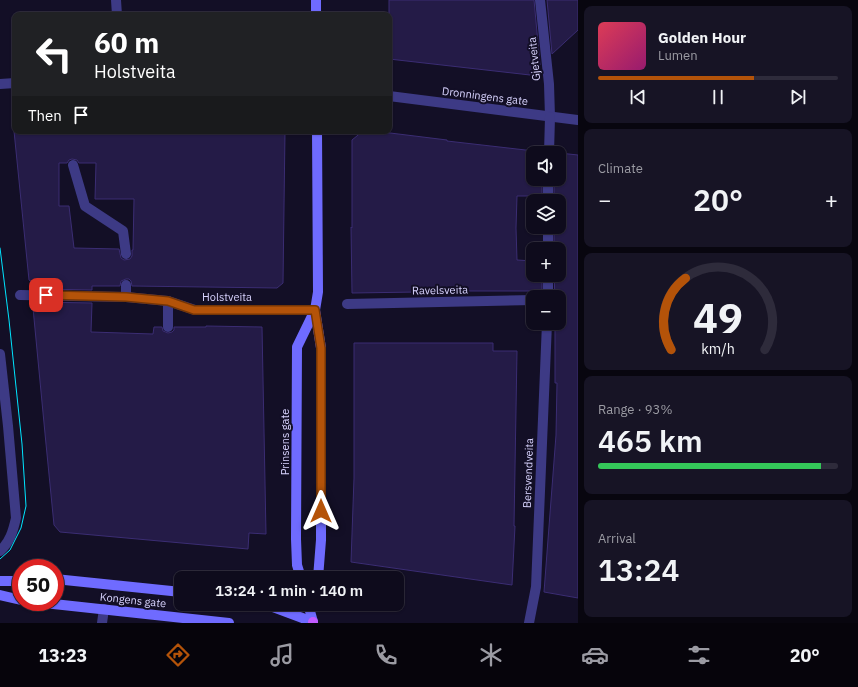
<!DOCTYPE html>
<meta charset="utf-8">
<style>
:root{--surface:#0e0b1c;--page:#171425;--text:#f1f3f6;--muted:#9b9ba3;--line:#2e2b3b;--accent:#b45309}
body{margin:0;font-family:"IBM Plex Sans",sans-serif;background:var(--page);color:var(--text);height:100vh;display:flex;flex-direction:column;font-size:15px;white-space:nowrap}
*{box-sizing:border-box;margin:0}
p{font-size:13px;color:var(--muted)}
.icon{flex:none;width:22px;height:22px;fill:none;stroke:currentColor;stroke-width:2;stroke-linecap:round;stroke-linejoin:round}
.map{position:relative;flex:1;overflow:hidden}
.drawer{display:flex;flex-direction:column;gap:6px;padding:6px;background:#08060f;width:280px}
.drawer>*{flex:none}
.hud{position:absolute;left:12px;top:12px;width:380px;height:122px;border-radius:8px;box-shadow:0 1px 3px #0004,0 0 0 1px var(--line);background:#202124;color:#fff;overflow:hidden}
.fabs{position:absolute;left:526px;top:146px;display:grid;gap:8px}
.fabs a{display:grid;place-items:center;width:40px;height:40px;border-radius:8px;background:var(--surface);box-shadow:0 1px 3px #0004,0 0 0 1px var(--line);font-size:20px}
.speed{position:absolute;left:12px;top:559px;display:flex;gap:8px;font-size:20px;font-weight:700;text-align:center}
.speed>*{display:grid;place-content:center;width:52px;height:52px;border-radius:50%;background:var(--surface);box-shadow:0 1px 3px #0004,0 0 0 1px var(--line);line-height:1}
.speed .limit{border:6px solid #d22;background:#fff;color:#111}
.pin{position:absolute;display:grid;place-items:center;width:34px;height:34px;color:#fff;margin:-17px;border-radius:8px;box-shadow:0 2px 6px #0006}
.me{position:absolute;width:44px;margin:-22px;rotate:0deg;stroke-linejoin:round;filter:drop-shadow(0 0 3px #0008)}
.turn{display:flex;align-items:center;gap:14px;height:84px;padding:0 16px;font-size:18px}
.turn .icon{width:52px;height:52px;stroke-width:2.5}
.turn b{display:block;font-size:28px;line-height:34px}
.then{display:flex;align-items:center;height:38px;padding:0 16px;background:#0003;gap:8px;font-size:15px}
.big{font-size:30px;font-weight:600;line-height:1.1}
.drawer .widget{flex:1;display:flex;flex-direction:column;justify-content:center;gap:6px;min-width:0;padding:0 14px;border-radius:8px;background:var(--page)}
.drawer .dial{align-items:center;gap:0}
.dial svg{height:104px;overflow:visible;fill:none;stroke:var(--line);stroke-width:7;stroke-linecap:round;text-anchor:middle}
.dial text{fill:var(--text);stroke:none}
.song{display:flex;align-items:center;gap:12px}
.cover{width:48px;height:48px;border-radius:6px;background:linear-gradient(135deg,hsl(350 70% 55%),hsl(320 70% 35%))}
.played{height:4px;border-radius:2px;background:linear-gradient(90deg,var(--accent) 65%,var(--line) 65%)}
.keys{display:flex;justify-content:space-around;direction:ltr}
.heat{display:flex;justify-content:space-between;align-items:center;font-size:22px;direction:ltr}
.charge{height:6px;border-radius:3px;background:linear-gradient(90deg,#34c759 93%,var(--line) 0)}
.trip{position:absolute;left:174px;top:571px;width:230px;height:40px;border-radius:8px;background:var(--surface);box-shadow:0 1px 3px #0004,0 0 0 1px var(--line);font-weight:600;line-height:40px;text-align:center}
.dock{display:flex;height:64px;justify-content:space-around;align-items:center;background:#06040b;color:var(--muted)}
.dock .icon{width:28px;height:28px}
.dock .on{color:var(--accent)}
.dock b{font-size:18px;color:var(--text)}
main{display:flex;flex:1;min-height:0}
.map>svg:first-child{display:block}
</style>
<main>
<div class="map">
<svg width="578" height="623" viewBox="0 0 578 623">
<rect width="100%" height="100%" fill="#130f26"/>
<g fill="#241b47" stroke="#3b2d73" fill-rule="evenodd">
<path d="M389 0H534L540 65 530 75 389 59Z"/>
<path d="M547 0H578V30L552 54Z"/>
<path d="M14 131H285L283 283 277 288 132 286 131 281 129 279H126L121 281 120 286H92V290L40 289 29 280ZM72 159 77 160 79 163H96L95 199H134L133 250H132V256L130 259 124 260 121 258 119 249 74 248 69 206H59V163H67L69 160Z"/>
<path d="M363 131H374L447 140V141L543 152V153H533V179H542V196H517L516 228 517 260 533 261V275H542V291H418V292L352 293 351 227 352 228V140Z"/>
<path d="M559 153 578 155V598L544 592 556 435 557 383H555V323H559V297H555L554 275H559V249H554V227H559V201H554V179H559Z"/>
<path d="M37 302 92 303 91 332 153 334 154 327H162L163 331 168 333 172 332 174 330V327H206V326L262 327 266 534 249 533 248 549 60 532 54 525 46 444 33 308Z"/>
<path d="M354 343H493V351H517L514 526H515L512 585 351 562 354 478Z"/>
</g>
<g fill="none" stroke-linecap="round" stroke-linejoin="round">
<g stroke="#3d3a85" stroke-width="10">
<path d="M116 0 117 15"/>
<path d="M540 0 549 84 550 117"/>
<path d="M73 165 85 206 123 231 126 254"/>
<path d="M20 295 126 297 168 301V327"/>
<path d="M126 297V285"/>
<path d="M102 623 104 609"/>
</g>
<g stroke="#3d3a85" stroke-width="10">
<path d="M0 84 15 83"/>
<path d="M389 96 578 120"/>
<path d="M549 153 550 117"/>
<path d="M548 201V179"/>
<path d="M548 249V227"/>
<path d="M548 297V275"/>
<path d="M168 301 195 310H315"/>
<path d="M347 304 533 300"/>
<path d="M0 354 8 426 16 518C13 531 10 542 0 551"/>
<path d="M529 623 536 587 547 323"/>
</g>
<g stroke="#6f6bff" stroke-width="10">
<path d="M316 0V15"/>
<path d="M315 310 321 348V540L318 578"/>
<path d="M301 578 297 565 296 539 297 347 315 310 318 292 317 131"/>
<path d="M55 579 181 592"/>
<path d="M0 581H21"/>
<path d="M0 595 21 600"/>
<path d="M35 602 229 623"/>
<path d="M265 604 313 622"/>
<path d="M308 604 313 622"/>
</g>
<path stroke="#c25bff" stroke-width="10" d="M313 622V623"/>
<path stroke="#00e5ff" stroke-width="1" d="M0 248 9 320 22 444 26 506 21 528 10 550 0 559"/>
</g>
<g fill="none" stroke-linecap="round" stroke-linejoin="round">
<g stroke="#753606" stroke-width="10">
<path id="route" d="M46 295 126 297 168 301 194 310H315L321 348V511"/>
</g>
<use href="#route" stroke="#b45309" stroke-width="7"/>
</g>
<g text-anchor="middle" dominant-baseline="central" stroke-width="4" stroke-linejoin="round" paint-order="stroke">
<g font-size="11" fill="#d9d4ff" stroke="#130f26">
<text transform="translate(534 59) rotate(-96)">Gjetveita</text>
<text transform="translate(485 96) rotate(7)">Dronningens gate</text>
<text transform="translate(440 290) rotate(-1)">Ravelsveita</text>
<text x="227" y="297">Holstveita</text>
<text transform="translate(285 442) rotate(-90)">Prinsens gate</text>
<text transform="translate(528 473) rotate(-88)">Bersvendveita</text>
<text transform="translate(133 600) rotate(6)">Kongens gate</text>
</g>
</g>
</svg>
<div class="fabs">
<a><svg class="icon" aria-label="sound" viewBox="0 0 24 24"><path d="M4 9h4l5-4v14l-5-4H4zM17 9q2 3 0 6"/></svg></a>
<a><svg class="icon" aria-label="layers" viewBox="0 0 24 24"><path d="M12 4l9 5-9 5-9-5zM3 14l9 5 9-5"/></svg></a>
<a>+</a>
<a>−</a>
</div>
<div class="speed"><div class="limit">50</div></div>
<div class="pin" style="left:46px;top:295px;background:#d93025"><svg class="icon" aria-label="arrive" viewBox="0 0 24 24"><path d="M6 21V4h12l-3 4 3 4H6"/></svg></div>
<svg class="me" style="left:321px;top:511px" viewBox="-20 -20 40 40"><path d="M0-17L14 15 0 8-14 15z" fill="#b45309" stroke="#fff" stroke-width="4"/></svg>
<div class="trip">13:24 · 1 min · 140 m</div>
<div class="hud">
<div class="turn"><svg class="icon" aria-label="left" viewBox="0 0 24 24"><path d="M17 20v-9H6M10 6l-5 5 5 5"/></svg><div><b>60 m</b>Holstveita</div></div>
<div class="then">Then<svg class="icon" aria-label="arrive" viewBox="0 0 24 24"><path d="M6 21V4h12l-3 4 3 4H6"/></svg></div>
</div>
</div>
<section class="drawer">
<div class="widget">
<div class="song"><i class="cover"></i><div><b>Golden Hour</b><p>Lumen</p></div></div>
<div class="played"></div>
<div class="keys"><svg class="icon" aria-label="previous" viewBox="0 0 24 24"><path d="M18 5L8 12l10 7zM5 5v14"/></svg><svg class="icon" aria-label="pause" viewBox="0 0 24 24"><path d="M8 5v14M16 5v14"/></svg><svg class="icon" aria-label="next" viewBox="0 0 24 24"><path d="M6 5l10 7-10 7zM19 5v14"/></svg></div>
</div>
<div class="widget"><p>Climate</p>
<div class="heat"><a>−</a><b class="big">20°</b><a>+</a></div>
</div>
<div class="widget dial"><svg viewBox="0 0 100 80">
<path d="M14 69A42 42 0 1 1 86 69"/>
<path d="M14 69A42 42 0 0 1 25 14" stroke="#b45309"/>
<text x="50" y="56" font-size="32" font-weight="700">49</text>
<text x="50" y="72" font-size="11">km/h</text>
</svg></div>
<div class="widget"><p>Range · 93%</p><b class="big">465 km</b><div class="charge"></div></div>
<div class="widget"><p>Arrival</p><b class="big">13:24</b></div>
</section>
</main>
<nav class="dock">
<b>13:23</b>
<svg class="icon on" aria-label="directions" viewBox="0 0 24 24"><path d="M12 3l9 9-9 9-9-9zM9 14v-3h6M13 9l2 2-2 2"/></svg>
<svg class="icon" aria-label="music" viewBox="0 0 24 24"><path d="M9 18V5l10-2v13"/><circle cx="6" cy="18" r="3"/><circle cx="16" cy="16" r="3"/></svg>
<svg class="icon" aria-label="phone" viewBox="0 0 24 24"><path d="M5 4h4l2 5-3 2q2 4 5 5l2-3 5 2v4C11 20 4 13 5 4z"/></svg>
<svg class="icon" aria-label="climate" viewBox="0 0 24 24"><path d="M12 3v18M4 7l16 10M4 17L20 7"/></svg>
<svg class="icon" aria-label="car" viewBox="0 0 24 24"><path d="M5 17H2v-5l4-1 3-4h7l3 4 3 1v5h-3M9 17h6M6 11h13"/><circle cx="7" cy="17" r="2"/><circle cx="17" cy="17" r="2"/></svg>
<svg class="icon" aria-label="filters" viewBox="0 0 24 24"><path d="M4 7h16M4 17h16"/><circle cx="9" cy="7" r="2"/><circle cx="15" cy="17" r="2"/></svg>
<b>20°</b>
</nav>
